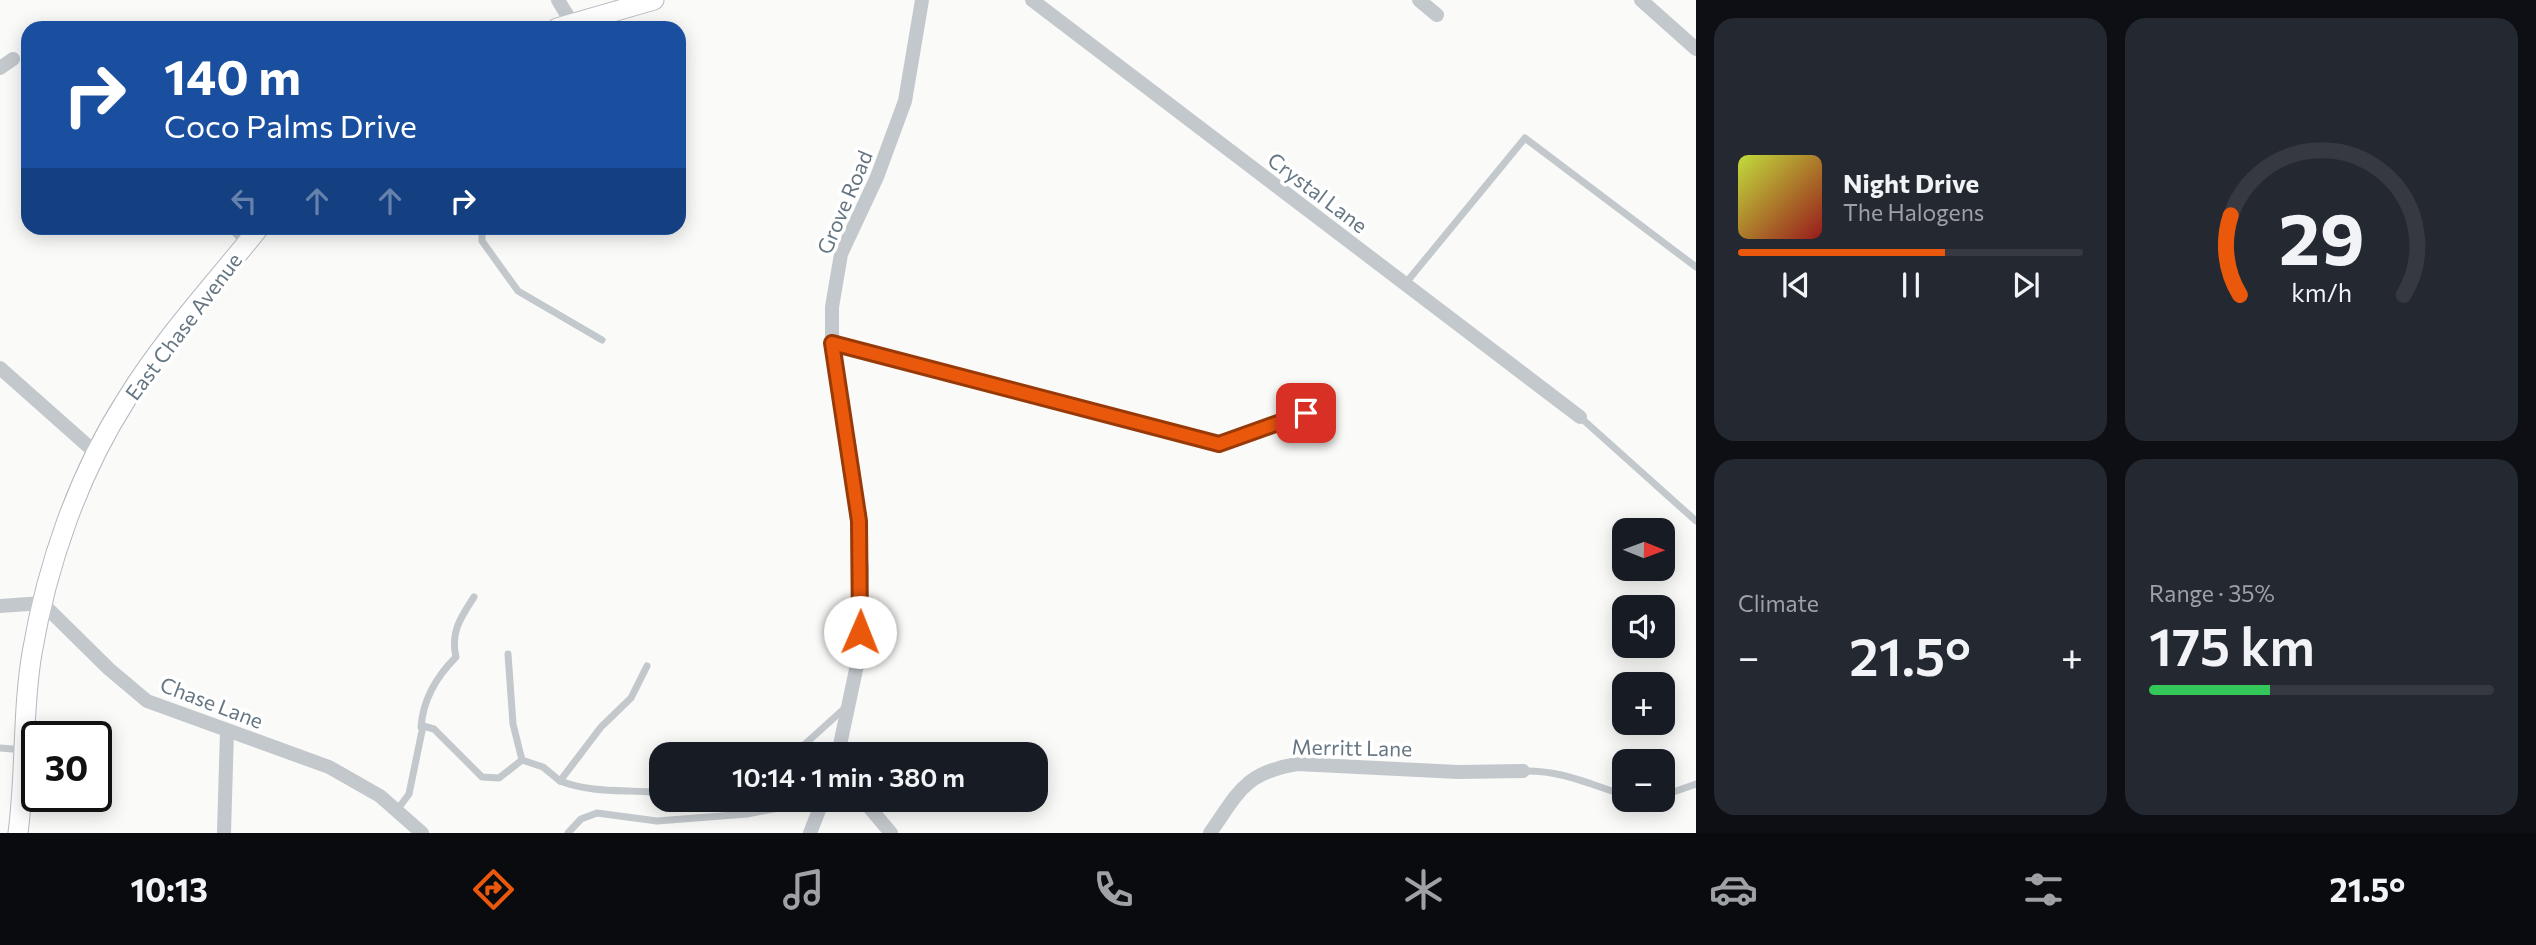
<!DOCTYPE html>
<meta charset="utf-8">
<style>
:root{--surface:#171b24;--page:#242831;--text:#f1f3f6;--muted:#9ea1a6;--line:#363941;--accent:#ea580c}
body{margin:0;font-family:Commissioner,sans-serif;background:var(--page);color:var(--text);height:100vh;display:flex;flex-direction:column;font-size:26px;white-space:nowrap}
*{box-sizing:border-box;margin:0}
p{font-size:23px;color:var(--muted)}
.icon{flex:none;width:38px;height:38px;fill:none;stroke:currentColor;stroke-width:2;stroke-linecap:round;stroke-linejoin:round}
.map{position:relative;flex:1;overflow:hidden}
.drawer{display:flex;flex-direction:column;gap:18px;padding:18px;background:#0d0f14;width:840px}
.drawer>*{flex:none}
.hud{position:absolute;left:21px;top:21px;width:665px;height:214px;border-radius:21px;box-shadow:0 4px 18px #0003;background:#1a4fa0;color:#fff;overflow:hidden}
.needle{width:46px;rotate:91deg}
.buttons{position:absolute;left:1612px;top:518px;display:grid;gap:14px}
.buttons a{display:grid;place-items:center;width:63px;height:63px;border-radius:14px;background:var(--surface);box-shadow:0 4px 18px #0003;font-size:35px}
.speed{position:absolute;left:21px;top:721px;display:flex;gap:14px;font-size:35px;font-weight:700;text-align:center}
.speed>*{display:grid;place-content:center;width:91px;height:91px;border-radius:50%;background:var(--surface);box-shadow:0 4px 18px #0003;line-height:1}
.speed .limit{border:4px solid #111;border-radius:10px;background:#fff;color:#111}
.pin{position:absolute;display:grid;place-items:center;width:60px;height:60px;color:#fff;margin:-30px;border-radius:14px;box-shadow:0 4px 10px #0006}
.me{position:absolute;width:77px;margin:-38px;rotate:1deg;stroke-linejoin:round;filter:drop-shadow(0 0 5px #0008)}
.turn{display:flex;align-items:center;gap:24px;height:147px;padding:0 28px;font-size:32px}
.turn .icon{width:91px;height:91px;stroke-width:2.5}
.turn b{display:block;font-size:49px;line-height:60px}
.lanes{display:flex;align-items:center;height:66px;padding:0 28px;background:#0003;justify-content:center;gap:35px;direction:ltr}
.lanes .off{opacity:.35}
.big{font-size:52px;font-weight:600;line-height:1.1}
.drawer .widget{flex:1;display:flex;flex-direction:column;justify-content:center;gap:10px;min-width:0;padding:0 24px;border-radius:21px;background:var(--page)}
.drawer .dial{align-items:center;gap:0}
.dial svg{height:182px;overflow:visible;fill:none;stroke:var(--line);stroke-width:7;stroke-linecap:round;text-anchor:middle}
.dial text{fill:var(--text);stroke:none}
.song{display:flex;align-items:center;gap:21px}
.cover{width:84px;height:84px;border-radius:10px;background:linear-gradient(135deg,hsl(70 70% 55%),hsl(0 70% 35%))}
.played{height:7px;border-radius:4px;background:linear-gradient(90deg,var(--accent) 60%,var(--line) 60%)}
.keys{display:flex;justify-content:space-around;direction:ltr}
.heat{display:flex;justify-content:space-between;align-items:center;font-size:38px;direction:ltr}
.charge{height:10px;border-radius:5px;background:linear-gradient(90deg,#34c759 35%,var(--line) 0)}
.drawer .tiles{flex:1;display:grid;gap:18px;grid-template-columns:repeat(2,1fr)}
.trip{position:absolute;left:649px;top:742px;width:399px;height:70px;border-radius:21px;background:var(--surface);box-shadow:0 4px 18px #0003;font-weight:600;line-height:70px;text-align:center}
.menu{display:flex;height:112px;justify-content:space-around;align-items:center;background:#090b0e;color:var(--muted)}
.menu .icon{width:49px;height:49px}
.menu .active{color:var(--accent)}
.menu b{font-size:32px;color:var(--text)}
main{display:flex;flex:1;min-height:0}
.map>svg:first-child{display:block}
</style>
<main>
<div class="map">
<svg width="1696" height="833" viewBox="0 0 1696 833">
<rect width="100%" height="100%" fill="#fafaf8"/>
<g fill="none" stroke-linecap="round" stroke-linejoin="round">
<g stroke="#b3babf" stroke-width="21">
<g id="secondary">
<path d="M557 28 654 0"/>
<path d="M18 833C26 773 22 712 32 653 47 565 78 475 126 400 164 338 214 284 259 228"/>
</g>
</g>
<g stroke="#c3c8cc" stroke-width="7">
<path d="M482 228V241L518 291 602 340"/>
<path d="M1405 284 1525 138 1696 267"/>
<path d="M1580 417 1696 521"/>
<path d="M508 654 513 724 522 760"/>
<path d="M647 666 631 698 601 727 560 781C594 794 626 789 662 793"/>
<path d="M421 727C423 699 437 676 456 657 450 632 461 617 474 597"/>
<path d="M0 748 24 750"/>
<path d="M794 754 846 707"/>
<path d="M1523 771C1561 770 1589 784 1624 795"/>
<path d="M1662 796 1696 784"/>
<path d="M397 810 409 794 423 726 434 729 482 777 499 778 522 760 543 767 560 781"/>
<path d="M568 833 581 819 597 813 657 821 747 814 821 800"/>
</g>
<g stroke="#c3c8cc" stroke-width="14">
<path d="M558 0 572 23"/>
<path d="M1032 0 1580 417"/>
<path d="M1419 0 1437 15"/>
<path d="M1641 0 1696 49"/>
<path d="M0 68 13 59"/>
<path d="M235 228 248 241"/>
<path d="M832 343 1219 444 1306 413H1321L1326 434"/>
<path d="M0 368 97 454"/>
<path d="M0 606 42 603 109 669 147 701 329 767 380 796 422 833"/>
<path d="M838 754 860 651 862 569 850 451 832 343V307L841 254 877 177 905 101 922 0"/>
<path d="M863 800 891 833"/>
<path d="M224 833 227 731"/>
<path d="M810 833 823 800"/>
<path d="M1210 833C1239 792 1244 773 1297 764L1458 772 1523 771"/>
</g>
<use href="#secondary" stroke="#fff" stroke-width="19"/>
</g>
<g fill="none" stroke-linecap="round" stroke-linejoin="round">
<g stroke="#983908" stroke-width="18">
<path id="route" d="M860 632 859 521 832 343 1219 444 1306 413"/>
</g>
<use href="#route" stroke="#ea580c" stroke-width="12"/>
</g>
<g text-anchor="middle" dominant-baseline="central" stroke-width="7" stroke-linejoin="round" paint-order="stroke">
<g font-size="21" fill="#657683" stroke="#fff">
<text transform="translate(1318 192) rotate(37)">Crystal Lane</text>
<text transform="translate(844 202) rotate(-67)">Grove Road</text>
<text transform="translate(183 326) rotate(-53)">East Chase Avenue</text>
<text transform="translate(212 702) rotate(21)">Chase Lane</text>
<text transform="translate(1352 747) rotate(1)">Merritt Lane</text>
</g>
</g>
</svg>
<div class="buttons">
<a><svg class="needle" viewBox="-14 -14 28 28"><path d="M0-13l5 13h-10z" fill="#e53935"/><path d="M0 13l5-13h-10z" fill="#9ea1a6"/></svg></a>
<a><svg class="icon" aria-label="sound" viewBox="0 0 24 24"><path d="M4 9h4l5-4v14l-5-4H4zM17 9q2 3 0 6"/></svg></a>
<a>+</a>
<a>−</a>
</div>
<div class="speed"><div class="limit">30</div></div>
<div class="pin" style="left:1306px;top:413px;background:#d93025"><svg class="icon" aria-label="arrive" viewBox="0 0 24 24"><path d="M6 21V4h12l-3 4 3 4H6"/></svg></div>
<svg class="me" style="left:860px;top:632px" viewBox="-20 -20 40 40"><circle r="19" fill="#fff"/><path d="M0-13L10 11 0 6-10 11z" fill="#ea580c"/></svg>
<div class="trip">10:14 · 1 min · 380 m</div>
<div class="hud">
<div class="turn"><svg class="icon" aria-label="right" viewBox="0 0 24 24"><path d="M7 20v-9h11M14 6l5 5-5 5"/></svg><div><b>140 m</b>Coco Palms Drive</div></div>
<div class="lanes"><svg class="icon off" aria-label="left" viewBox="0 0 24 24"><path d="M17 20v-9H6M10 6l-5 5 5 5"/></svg><svg class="icon off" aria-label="ahead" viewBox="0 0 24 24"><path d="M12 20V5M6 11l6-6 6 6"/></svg><svg class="icon off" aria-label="ahead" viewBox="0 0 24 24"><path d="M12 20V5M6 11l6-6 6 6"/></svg><svg class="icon" aria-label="right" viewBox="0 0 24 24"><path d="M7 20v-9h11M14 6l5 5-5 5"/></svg></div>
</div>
</div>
<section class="drawer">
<div class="tiles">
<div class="widget">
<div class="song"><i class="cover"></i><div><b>Night Drive</b><p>The Halogens</p></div></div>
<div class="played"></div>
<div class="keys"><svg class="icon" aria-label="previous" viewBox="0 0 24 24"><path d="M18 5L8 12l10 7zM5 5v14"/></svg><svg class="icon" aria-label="pause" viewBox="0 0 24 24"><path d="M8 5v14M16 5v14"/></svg><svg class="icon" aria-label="next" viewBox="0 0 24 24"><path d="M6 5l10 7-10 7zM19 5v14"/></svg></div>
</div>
<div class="widget dial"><svg viewBox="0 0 100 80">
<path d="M14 69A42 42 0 1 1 86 69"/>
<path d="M14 69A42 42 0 0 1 10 34" stroke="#ea580c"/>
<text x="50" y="56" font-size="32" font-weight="700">29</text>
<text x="50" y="72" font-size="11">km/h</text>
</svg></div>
<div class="widget"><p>Climate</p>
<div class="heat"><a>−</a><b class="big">21.5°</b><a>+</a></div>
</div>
<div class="widget"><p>Range · 35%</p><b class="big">175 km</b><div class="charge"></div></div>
</div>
</section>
</main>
<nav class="menu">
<b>10:13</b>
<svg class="icon active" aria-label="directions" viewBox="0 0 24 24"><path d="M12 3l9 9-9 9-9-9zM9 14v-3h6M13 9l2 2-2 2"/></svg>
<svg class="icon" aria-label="music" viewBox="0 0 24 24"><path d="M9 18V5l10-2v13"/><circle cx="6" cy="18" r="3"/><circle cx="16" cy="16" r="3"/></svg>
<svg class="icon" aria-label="phone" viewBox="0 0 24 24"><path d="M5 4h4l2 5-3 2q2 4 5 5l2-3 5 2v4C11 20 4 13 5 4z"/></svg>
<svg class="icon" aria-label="climate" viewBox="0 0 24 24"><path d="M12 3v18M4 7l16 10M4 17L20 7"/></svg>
<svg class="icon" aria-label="car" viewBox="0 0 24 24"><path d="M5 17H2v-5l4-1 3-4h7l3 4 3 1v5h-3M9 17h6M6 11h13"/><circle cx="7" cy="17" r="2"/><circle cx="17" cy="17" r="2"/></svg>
<svg class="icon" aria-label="filters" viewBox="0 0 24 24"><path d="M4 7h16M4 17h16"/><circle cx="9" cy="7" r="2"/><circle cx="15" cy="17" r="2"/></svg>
<b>21.5°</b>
</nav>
